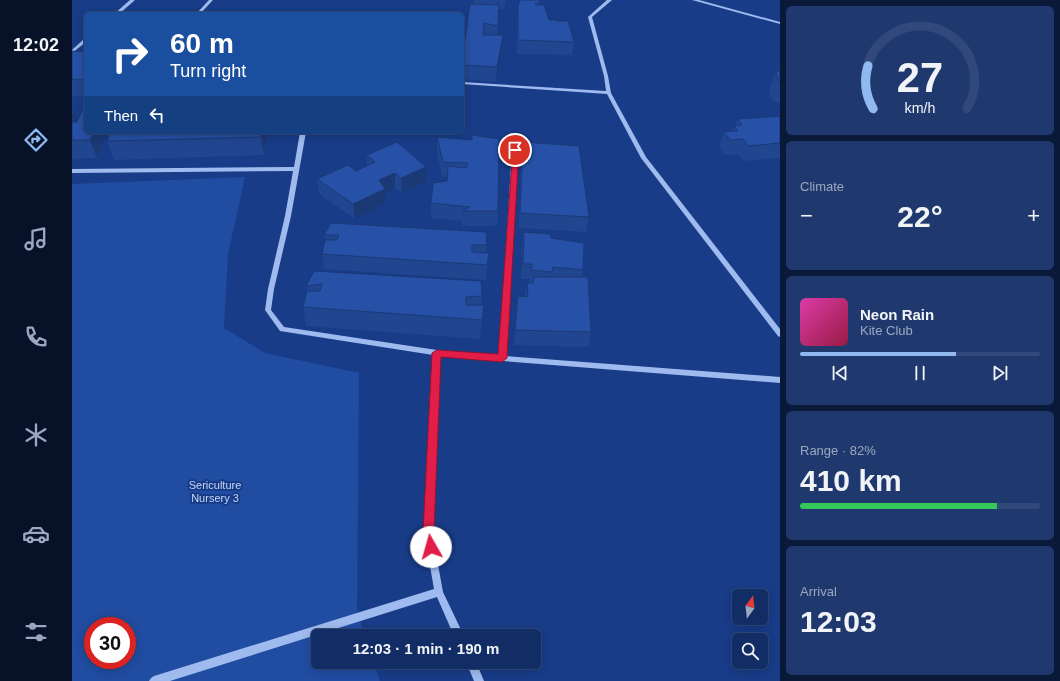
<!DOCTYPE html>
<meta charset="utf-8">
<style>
:root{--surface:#122d66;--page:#1f396f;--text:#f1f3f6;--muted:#9ca8bf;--line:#31497a;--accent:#90b9f0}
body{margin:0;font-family:Arial,sans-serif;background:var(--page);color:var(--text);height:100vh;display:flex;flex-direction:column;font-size:15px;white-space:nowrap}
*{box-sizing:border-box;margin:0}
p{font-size:13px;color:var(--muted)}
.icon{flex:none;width:22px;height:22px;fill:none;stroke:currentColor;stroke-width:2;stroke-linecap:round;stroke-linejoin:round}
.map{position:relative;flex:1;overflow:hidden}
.sheet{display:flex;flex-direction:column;gap:6px;padding:6px;background:#0a1938;width:280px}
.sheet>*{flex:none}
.banner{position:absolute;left:12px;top:12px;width:380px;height:122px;border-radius:6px;box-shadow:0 2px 10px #0003,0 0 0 1px var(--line);background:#1a4fa0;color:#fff;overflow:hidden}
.needle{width:26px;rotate:15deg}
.tools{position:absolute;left:660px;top:589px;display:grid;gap:8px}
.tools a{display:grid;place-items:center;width:36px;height:36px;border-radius:6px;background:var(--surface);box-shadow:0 2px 10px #0003,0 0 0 1px var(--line);font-size:20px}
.speed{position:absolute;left:12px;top:617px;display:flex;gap:8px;font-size:20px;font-weight:700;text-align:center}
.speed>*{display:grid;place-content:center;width:52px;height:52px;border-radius:50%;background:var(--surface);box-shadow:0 2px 10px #0003,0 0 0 1px var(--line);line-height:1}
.speed .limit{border:6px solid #d22;background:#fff;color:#111}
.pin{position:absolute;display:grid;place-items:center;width:34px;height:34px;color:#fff;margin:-17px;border:2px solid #fff;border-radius:50%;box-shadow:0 1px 4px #0007}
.me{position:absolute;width:44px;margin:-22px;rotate:353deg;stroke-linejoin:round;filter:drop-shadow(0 0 3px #0008)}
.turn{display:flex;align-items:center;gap:14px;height:84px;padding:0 20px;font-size:18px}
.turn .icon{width:52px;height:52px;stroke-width:2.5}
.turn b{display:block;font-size:28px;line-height:34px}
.then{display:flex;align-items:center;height:38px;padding:0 20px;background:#0003;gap:8px;font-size:15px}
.big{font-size:30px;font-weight:700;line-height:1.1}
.sheet .tile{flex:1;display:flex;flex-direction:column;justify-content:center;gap:6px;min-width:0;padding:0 14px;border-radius:6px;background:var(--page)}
.sheet .dial{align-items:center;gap:0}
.dial svg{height:104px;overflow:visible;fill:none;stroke:var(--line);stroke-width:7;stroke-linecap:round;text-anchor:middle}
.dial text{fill:var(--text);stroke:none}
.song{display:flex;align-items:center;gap:12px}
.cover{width:48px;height:48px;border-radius:6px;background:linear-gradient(135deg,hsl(320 70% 55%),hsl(340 70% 35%))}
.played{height:4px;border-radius:2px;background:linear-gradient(90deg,var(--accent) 65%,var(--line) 65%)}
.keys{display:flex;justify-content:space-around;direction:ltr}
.heat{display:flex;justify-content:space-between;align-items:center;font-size:22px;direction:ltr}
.charge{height:6px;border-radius:3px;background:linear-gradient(90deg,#34c759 82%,var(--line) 0)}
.trip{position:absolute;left:239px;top:629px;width:230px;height:40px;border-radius:6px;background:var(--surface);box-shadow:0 2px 10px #0003,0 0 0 1px var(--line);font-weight:700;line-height:40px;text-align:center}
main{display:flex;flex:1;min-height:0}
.dock{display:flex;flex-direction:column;width:72px;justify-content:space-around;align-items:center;background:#071229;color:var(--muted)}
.dock .icon{width:28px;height:28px}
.dock .active{color:var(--accent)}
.dock b{font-size:18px;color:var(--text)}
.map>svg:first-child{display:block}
</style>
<main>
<nav class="dock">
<b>12:02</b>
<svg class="icon active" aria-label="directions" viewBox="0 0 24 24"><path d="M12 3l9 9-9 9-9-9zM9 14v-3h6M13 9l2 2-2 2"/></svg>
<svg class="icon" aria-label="music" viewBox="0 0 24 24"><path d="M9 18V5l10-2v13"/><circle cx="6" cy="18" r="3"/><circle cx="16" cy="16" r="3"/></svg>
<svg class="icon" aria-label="phone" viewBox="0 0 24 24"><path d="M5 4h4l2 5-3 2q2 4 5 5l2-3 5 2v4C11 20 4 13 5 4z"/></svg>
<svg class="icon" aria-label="climate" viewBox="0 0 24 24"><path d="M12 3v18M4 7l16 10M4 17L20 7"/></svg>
<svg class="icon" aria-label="car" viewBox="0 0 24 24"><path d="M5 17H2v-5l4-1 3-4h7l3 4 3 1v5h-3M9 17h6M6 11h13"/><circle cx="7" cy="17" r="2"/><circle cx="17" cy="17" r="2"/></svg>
<svg class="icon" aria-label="filters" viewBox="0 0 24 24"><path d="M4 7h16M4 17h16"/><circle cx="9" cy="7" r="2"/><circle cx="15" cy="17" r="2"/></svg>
</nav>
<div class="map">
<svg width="708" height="681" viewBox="0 0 708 681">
<rect width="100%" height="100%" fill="#183c88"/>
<path fill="#204ca1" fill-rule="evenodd" d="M173 177 156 254 152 328 193 353 287 373 285 611 293 636H246V662H302L308 681H0V184ZM21 626H55V660H21Z"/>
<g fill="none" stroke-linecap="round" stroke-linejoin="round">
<g fill="#9fbaee" fill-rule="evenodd">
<path d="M58 0H63L47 14H42Z"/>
<path d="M137 0H141L128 14H124Z"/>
<path d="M535 0H540L520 17 536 76 539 93 574 157 708 329V337L706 336 569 158 535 94 390 84V82L534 91 532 76 516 17Z"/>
<path d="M620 0H627L708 22V24Z"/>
<path d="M12 39H14V42L0 53V50Z"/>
<path d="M228 132H234L219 216 202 289 199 310 212 327 365 350 427 355 440 150 443 148 446 150 434 356 708 377V383L368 356 360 532 371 592 392 636H382L365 597 98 681H77L79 678 82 676 362 589 352 532 361 355 208 331 193 310 196 289 213 216 221 171 0 173V169L222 167Z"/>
<path d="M394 662H404L412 681H402Z"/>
</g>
</g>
<g fill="#214690">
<path d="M402 0H434L432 9H427L425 35 430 49 424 82 390 79V50L402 4Z"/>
<path d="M468 0 467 5 477 20 502 42 500 55 445 54V20L446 6Z"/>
<path d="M0 51 14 52V97L0 96Z"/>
<path d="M704 71H708V103L700 101 697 89Z"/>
<path d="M0 111 14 132H36L25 158 0 159Z"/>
<path d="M708 116V158L671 161 666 154 653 155 647 147 652 132 660 131 666 119Z"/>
<path d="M39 132H196L192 155 42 160 35 141Z"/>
<path d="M365 137 400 140 426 211 425 226H390V221L359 218V203L375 181V177H370L365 152Z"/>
<path d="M451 142 517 217 514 232 447 228 449 156Z"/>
<path d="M295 155 354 182 330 192 323 188 313 193V204L283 219 247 194 245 179 284 171 295 166Z"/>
<path d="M259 223 415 245 414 252 417 253 414 280 252 269 250 254 253 241 252 235Z"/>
<path d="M452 232 479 238 511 270 510 277 519 332 516 347 442 345 444 311 446 296 453 297 455 283H457L458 279H449L450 247Z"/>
<path d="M242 271 410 296 409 305H412L408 339 234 326 231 307 235 291 234 286Z"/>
</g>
<g fill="#1b3975">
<path d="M431 35 430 49 424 82 425 67Z"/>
<path d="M2 111 10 129 4 141 0 130V116Z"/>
<path d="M22 132H36L25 158 18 140Z"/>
<path d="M189 132H196L192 155 189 137Z"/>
<path d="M354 167V182L330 192 329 178Z"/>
<path d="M323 173V188L313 193V204L283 219 281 204 307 180Z"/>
<path d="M412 305 410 324 408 339 410 320Z"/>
</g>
<g fill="#2651a7" stroke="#1b3975">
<path d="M448 0H468L467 3H463L464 5H472L477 20H484L485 21H496L502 42 446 40V6Z"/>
<path d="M398 4 427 5 426 26 412 23 411 35H431L425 67 390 65V50L393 40Z"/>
<path d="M0 51 14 52V80L0 79Z"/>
<path d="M704 71H708V83H707Z"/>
<path d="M0 111H2L0 116Z"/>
<path d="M10 111H14V132H22L18 140H0V122H5Z"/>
<path d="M708 116V143L676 146 671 139 658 140 652 132 666 131 662 126 670 125 666 119Z"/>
<path d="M39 132H189V137L35 141Z"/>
<path d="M400 135 427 139 426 211H390L398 207 359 203 361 183 375 181 376 166 394 168 396 163 371 162 365 137 400 140Z"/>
<path d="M325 142 354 167 329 178 323 173 307 180 313 189 281 204 245 179 276 165 284 171 303 162 295 155Z"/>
<path d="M451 142 507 146 517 217 448 213Z"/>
<path d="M259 223 414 232 415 245H400V252L417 253 415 265 250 254 253 240H265L267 235H252Z"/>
<path d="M452 232 478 234 479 238 512 243 511 270 481 267 480 272 459 270 460 264H451Z"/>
<path d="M242 271 409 281 410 296 394 297V305H412L410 320 231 307 235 291H248L250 284 234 286Z"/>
<path d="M462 277H516L519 332 443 330 446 296 456 297 455 283H461Z"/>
</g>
<path fill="#e11d48" stroke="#92132f" d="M441 148 447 150 435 358 430 362 369 357 362 532 365 547 363 551 359 552 355 551 351 532 360 353 365 350 426 354Z"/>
<g text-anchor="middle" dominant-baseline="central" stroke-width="4" stroke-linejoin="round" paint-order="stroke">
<g font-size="11" fill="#c5d7fa" stroke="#183c88">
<text x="143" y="485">Sericulture<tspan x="143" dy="13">Nursery 3</tspan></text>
</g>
</g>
</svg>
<div class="tools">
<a><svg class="needle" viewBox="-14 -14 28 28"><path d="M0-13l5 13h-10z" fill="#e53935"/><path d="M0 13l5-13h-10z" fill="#9ca8bf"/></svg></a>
<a><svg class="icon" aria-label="search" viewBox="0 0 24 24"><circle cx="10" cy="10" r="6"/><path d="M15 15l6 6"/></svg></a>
</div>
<div class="speed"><div class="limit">30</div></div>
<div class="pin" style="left:443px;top:150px;background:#d93025"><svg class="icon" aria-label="arrive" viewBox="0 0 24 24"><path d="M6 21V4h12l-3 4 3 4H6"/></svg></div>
<svg class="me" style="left:359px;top:547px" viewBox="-20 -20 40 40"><circle r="19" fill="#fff"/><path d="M0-13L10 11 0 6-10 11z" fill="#e11d48"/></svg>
<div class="trip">12:03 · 1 min · 190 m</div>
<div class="banner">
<div class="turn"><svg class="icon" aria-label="right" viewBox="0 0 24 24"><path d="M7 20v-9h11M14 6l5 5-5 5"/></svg><div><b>60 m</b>Turn right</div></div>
<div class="then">Then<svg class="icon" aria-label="left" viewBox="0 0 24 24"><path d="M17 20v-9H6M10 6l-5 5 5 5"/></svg></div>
</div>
</div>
<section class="sheet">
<div class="tile dial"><svg viewBox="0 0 100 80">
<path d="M14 69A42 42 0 1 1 86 69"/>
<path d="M14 69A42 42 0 0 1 10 36" stroke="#90b9f0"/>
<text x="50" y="56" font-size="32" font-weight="700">27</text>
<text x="50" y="72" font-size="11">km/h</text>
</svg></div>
<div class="tile"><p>Climate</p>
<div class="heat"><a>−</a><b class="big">22°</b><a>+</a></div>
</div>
<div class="tile">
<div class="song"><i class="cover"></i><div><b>Neon Rain</b><p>Kite Club</p></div></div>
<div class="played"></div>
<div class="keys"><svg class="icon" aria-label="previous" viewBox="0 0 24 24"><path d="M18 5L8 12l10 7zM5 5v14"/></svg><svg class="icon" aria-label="pause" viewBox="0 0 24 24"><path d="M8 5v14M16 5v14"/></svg><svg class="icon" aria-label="next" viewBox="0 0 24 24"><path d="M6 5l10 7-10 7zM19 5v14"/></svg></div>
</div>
<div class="tile"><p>Range · 82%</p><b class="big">410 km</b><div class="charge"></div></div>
<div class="tile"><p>Arrival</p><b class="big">12:03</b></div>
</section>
</main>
